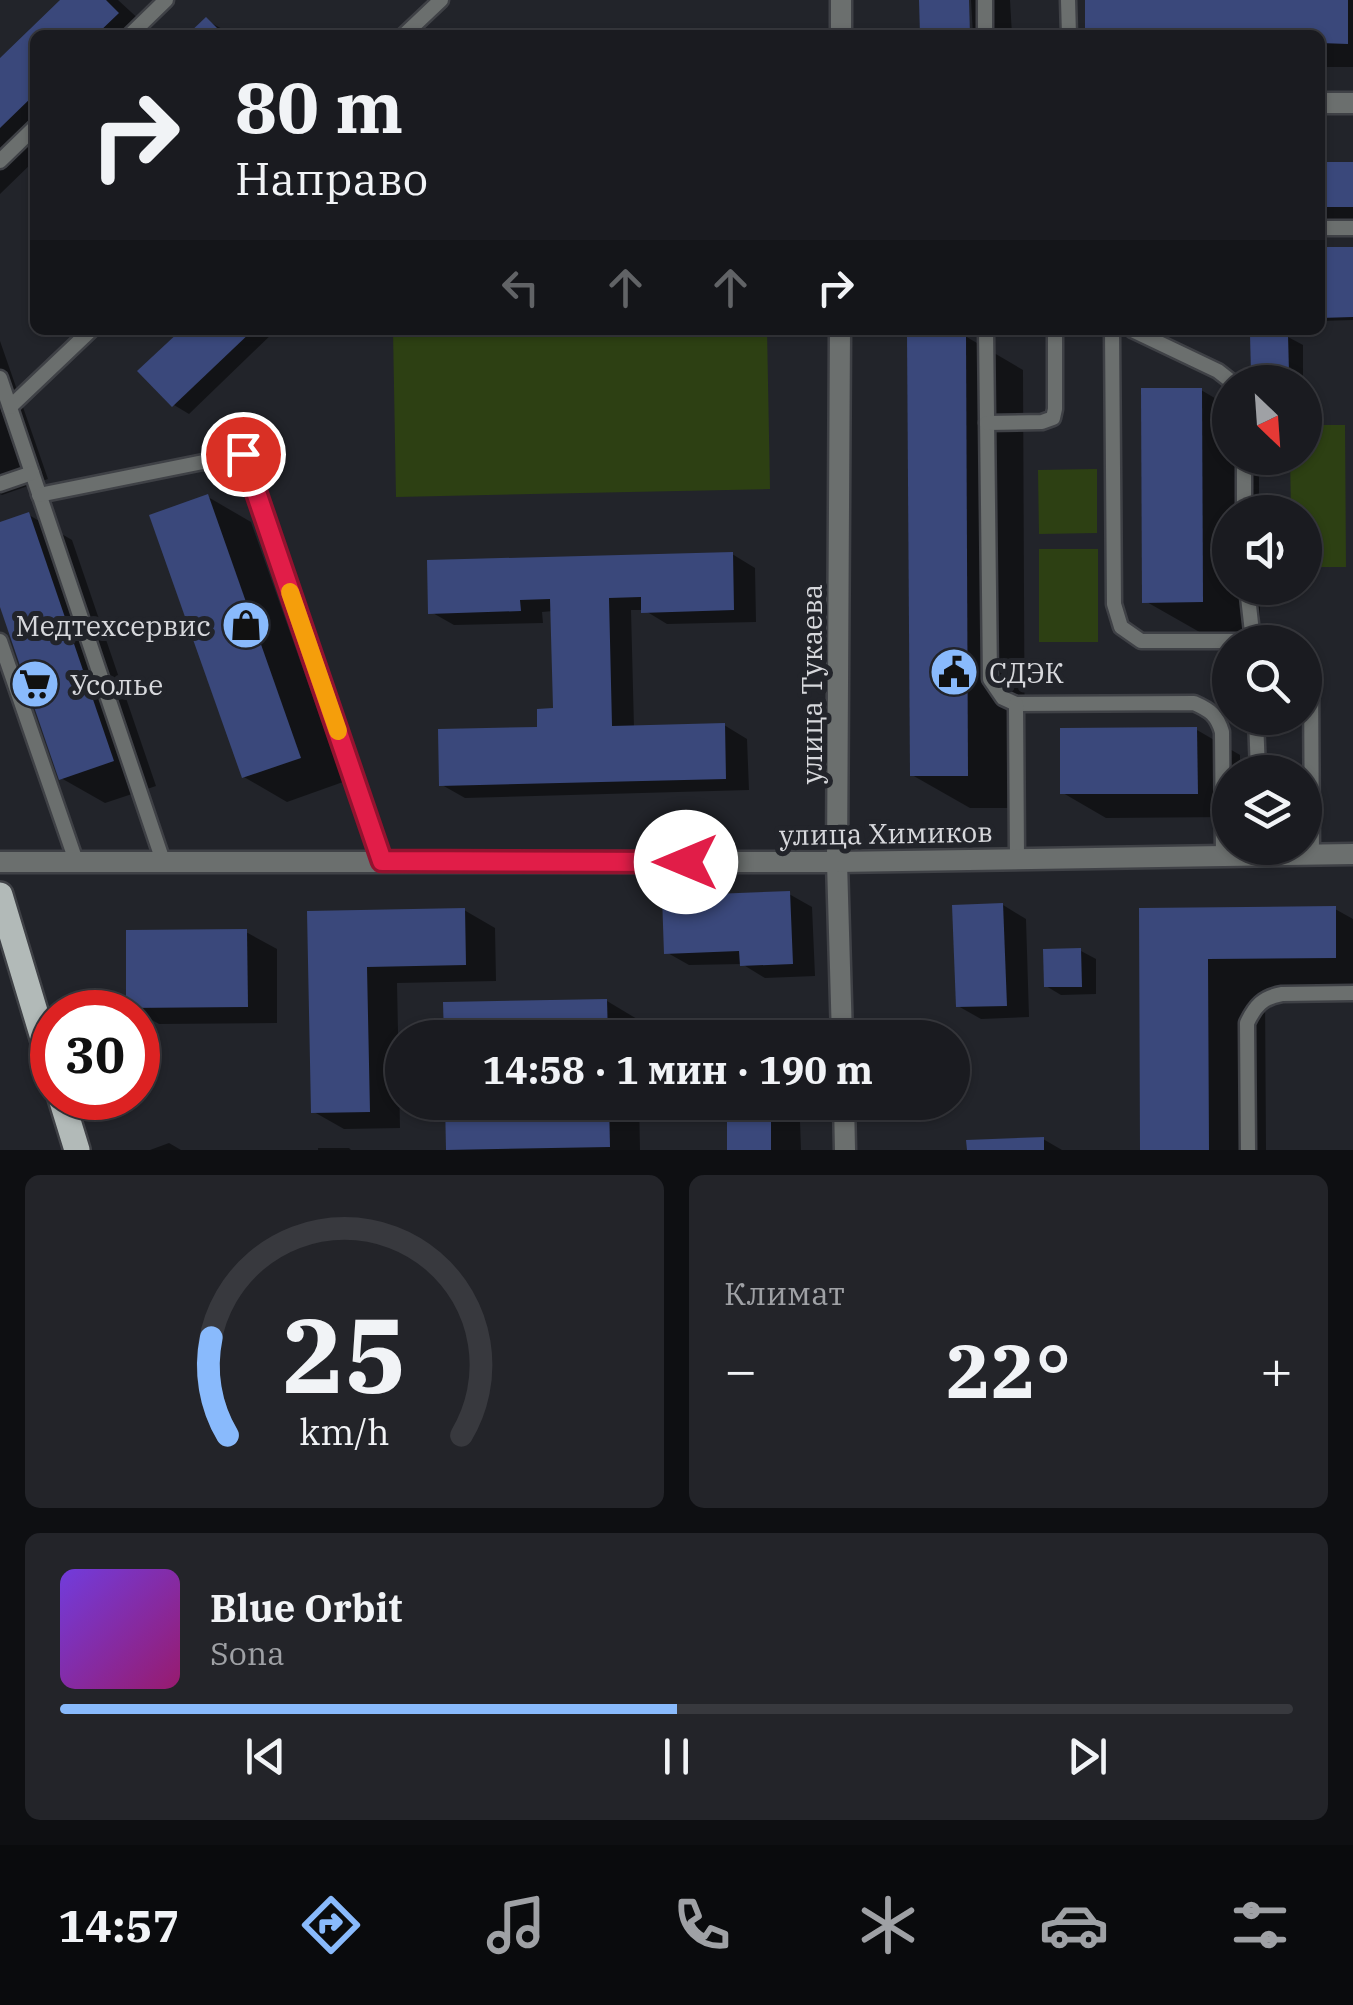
<!DOCTYPE html>
<html lang="ru">
<meta charset="utf-8">
<style>
:root{--surface:#1a1b20;--page:#232429;--text:#f1f3f6;--muted:#9fa1a5;--line:#38393e;--accent:#89bafc}
body{margin:0;font-family:"IBM Plex Serif",serif;background:var(--page);color:var(--text);height:100vh;display:flex;flex-direction:column;font-size:38px;white-space:nowrap}
*{box-sizing:border-box;margin:0}
p{font-size:32px;color:var(--muted)}
.icon{flex:none;width:55px;height:55px;fill:none;stroke:currentColor;stroke-width:2;stroke-linecap:round;stroke-linejoin:round}
.map{position:relative;height:1150px;overflow:hidden}
.side{display:flex;flex-direction:column;gap:25px;padding:25px;background:#0e0f12;flex:1}
.side>*{flex:none}
.top-card{position:absolute;left:30px;top:30px;width:1295px;height:305px;border-radius:15px;box-shadow:0 2px 8px #0004,0 0 0 2px var(--line);background:#1a1b20;color:var(--text);overflow:hidden}
.needle{width:65px;rotate:155deg}
.controls{position:absolute;left:1212px;top:365px;display:grid;gap:20px}
.controls a{display:grid;place-items:center;width:110px;height:110px;border-radius:50%;background:var(--surface);box-shadow:0 2px 8px #0004,0 0 0 2px var(--line);font-size:50px}
.speed{position:absolute;left:30px;top:990px;display:flex;gap:20px;font-size:50px;font-weight:700;text-align:center}
.speed>*{display:grid;place-content:center;width:130px;height:130px;border-radius:50%;background:var(--surface);box-shadow:0 2px 8px #0004,0 0 0 2px var(--line);line-height:1}
.speed .limit{border:15px solid #d22;background:#fff;color:#111}
.pin{position:absolute;display:grid;place-items:center;width:85px;height:85px;color:#fff;margin:-42px;border:5px solid #fff;border-radius:50%;box-shadow:0 2px 10px #0007}
.me{position:absolute;width:110px;margin:-55px;rotate:270deg;stroke-linejoin:round;filter:drop-shadow(0 0 8px #0008)}
.turn{display:flex;align-items:center;gap:35px;height:210px;padding:0 40px;font-size:45px}
.turn .icon{width:130px;height:130px;stroke-width:2.5}
.turn b{display:block;font-size:70px;line-height:85px}
.lanes{display:flex;align-items:center;height:95px;padding:0 40px;background:#0003;justify-content:center;gap:50px;direction:ltr}
.lanes .off{opacity:.35}
.big{font-size:75px;font-weight:700;line-height:1.1}
.side .widget{flex:1;display:flex;flex-direction:column;justify-content:center;gap:15px;min-width:0;padding:0 35px;border-radius:15px;background:var(--page)}
.side .dial{align-items:center;gap:0}
.dial svg{height:260px;overflow:visible;fill:none;stroke:var(--line);stroke-width:7;stroke-linecap:round;text-anchor:middle}
.dial text{fill:var(--text);stroke:none}
.song{display:flex;align-items:center;gap:30px}
.cover{width:120px;height:120px;border-radius:15px;background:linear-gradient(135deg,hsl(260 70% 55%),hsl(320 70% 35%))}
.played{height:10px;border-radius:5px;background:linear-gradient(90deg,var(--accent) 50%,var(--line) 50%)}
.keys{display:flex;justify-content:space-around;direction:ltr}
.heat{display:flex;justify-content:space-between;align-items:center;font-size:55px;direction:ltr}
.side .tiles{flex:1;display:grid;gap:25px;grid-template-columns:1fr 1fr}
.widget:last-child{grid-column:span 2}
.trip{position:absolute;left:385px;top:1020px;width:585px;height:100px;border-radius:50px;background:var(--surface);box-shadow:0 2px 8px #0004,0 0 0 2px var(--line);font-weight:700;line-height:100px;text-align:center}
.menu{display:flex;height:160px;justify-content:space-around;align-items:center;background:#0a0b0d;color:var(--muted)}
.menu .icon{width:70px;height:70px}
.menu .current{color:var(--accent)}
.menu b{font-size:45px;color:var(--text)}
.map>svg:first-child{display:block}
</style>
<div class="map">
<svg width="1353" height="1150" viewBox="0 0 1353 1150">
<rect width="100%" height="100%" fill="#22242a"/>
<g fill="#2d4013">
<path d="M393 330H767L770 489 396 497Z"/>
<path d="M1305 425H1345L1346 567H1305V512H1291L1290 458H1305Z"/>
<path d="M1097 469V533L1039 534 1038 470Z"/>
<rect x="1039" y="549" width="59" height="93"/>
</g>
<g fill="#0007">
<path d="M64 0H118L156 35H35V160L0 194V62Z"/>
<path d="M971 0H1010L1012 35H973Z"/>
<path d="M1088 0H1353V67H1320V35H1088Z"/>
<path d="M206 20 233 35H190Z"/>
<rect x="1320" y="164" width="33" height="67"/>
<path d="M1353 249V320L1320 321V250Z"/>
<path d="M184 330H276L189 414 174 405Z"/>
<path d="M965 336 1023 370 1025 808H970L912 775Z"/>
<path d="M1288 337 1303 345V380L1268 381 1253 372Z"/>
<path d="M0 341 48 479 2 495 0 494Z"/>
<path d="M1201 390 1230 407V458H1259V512H1230V588H1260V634H1203L1145 601Z"/>
<path d="M208 497 251 522 343 782 287 802 244 777Z"/>
<path d="M29 515 72 540 156 786 105 803 61 778 0 599V525Z"/>
<path d="M732 554 755 568 756 622 667 624 644 610H631L634 728 724 725 747 739 749 790 465 798 442 785 540 729 555 710 553 611 542 612 543 623 454 625 431 612Z"/>
<path d="M1197 730 1240 755V772H1230V817L1106 818 1063 793Z"/>
<path d="M789 894 812 907 815 976 765 978 742 964 689 965 666 952Z"/>
<path d="M1003 905 1026 919 1029 1017 981 1019 958 1006Z"/>
<path d="M1335 909 1353 919V990L1265 991 1266 1150H1143L1142 910Z"/>
<path d="M464 910 495 928 496 981 397 983 400 1128 344 1129 314 1112 309 914Z"/>
<path d="M246 932 277 949V1023L159 1024 129 1007Z"/>
<path d="M1081 951 1096 959V994L1061 995 1046 986Z"/>
<path d="M607 1001 637 1019 638 1038H447Z"/>
<path d="M448 1102H639L640 1150H450Z"/>
<path d="M729 1102H816V1121H800L801 1150H730Z"/>
<path d="M1043 1139 1062 1150H969Z"/>
<path d="M169 1143 181 1150H150Z"/>
<path d="M318 1148H349L351 1150H318Z"/>
</g>
<g fill="#3a487b">
<path d="M60 0H106L119 13 96 35H35V94L0 128V58Z"/>
<path d="M919 0H969L970 35H920Z"/>
<path d="M1085 0H1348V44L1320 43V35H1085Z"/>
<path d="M206 17 224 35H187Z"/>
<path d="M730 29V35H543V32Z"/>
<rect x="1320" y="162" width="33" height="45"/>
<path d="M1320 247H1353V317L1320 318Z"/>
<path d="M181 330H253L172 407 137 371Z"/>
<path d="M907 334H966L968 776H910Z"/>
<path d="M1288 334 1289 373H1251L1250 335Z"/>
<path d="M1141 388H1202L1203 602 1142 603Z"/>
<path d="M208 494 301 758 242 778 149 515Z"/>
<path d="M29 512 114 761 59 780 0 607V522Z"/>
<path d="M733 552 734 610 641 613V597L609 598 612 726 725 723 726 779 439 786 438 729 537 727V709L553 708 550 599 520 600 521 611 428 614 427 560Z"/>
<path d="M1197 727 1198 794H1060V728Z"/>
<path d="M790 891 793 964 740 966 739 951 664 954 662 896Z"/>
<path d="M1003 903 1007 1006 956 1007 952 905Z"/>
<path d="M1336 906V958L1208 959 1209 1150H1140L1139 908Z"/>
<path d="M465 908 466 965 367 967 370 1112 311 1113 307 911Z"/>
<path d="M247 929 248 1007 126 1008V930Z"/>
<path d="M1081 948 1082 987H1044L1043 949Z"/>
<path d="M607 999 608 1038H444L443 1002Z"/>
<path d="M445 1102H609L610 1147 446 1150Z"/>
<rect x="727" y="1102" width="44" height="48"/>
<path d="M1044 1137V1150H967L966 1140Z"/>
</g>
<g fill="none" stroke-linecap="round" stroke-linejoin="round">
<g stroke="#3f4146" stroke-width="19">
<g id="service">
<path d="M985 0V35"/>
<path d="M1068 0 1069 35"/>
<path d="M130 35 166 0"/>
<path d="M404 35 441 0"/>
<path d="M0 161 35 127"/>
<path d="M1320 228H1353"/>
<path d="M986 330 990 679 1003 698 1016 704 1194 703C1210 710 1217 715 1222 732L1223 856"/>
<path d="M1112 330 1114 604 1121 627 1141 641H1253L1247 588"/>
<path d="M1132 330 1218 371 1232 382"/>
<path d="M0 378 163 861"/>
<path d="M10 407 91 330"/>
<path d="M987 423 1042 422 1053 418 1055 409V330"/>
<path d="M1244 458V512"/>
<path d="M0 484 32 473"/>
<path d="M39 495 243 454 382 861"/>
<path d="M0 641 76 861"/>
<path d="M1305 658 1311 674 1312 855"/>
<path d="M1016 704 1017 859"/>
<path d="M1256 718 1258 772"/>
<path d="M1248 1150 1247 1023C1255 1006 1263 997 1282 994L1353 993"/>
</g>
</g>
<g stroke="#3f4146" stroke-width="25">
<g id="minor">
<path d="M841 0V35"/>
<path d="M1320 103H1353"/>
<path d="M840 330 837 862 842 1038"/>
<path d="M0 862H837L1353 854"/>
<path d="M844 1102 845 1150"/>
</g>
</g>
<g stroke="#3f4146" stroke-width="30">
<g id="primary">
<path d="M0 895 52 1068"/>
<path d="M61 1098 77 1150"/>
</g>
</g>
<use href="#service" stroke="#6b6f6e" stroke-width="14"/>
<use href="#minor" stroke="#6b6f6e" stroke-width="20"/>
<use href="#primary" stroke="#b2bab8" stroke-width="25"/>
</g>
<g fill="none" stroke-linecap="round" stroke-linejoin="round">
<g stroke="#92132f" stroke-width="25">
<path id="route" d="M243 454 382 861 686 862"/>
</g>
<use href="#route" stroke="#e11d48" stroke-width="18"/>
<path stroke="#f59e0b" stroke-width="18" d="M290 592 338 731"/>
</g>
<defs>
<g id="shop-disc" transform="scale(2.5)"><circle r="9.5" fill="#89bafc" stroke="#22242a"/><path d="M-5-2.5h2.3a2.7 3.5 0 0 1 5.4 0H5L5.5 6h-11ZM-1.5-2.5h3a1.5 2.3 0 0 0-3 0Z" fill="#111"/></g>
<g id="civic-disc" transform="scale(2.5)"><circle r="9.5" fill="#89bafc" stroke="#22242a"/><path d="M-.6-6.5H3V-4.5H.6V-3L4-1V1h2V6H-6V1h2V-1L-.6-3ZM-1.2 2.5V6h2.4V2.5Z" fill="#111"/></g>
<g id="supermarket-disc" transform="scale(2.5)"><circle r="9.5" fill="#89bafc" stroke="#22242a"/><path d="M-6-5.5h2.5l.6 2H6L4.5 2H-2.5L-4.4-4H-6ZM-1.5 3.2a1.3 1.3 0 1 0 .1 0ZM3 3.2a1.3 1.3 0 1 0 .1 0Z" fill="#111"/></g>
</defs>
<g fill-rule="evenodd">
<use href="#shop-disc" x="246" y="625"/>
<use href="#civic-disc" x="954" y="672"/>
<use href="#supermarket-disc" x="35" y="684"/>
</g>
<g text-anchor="middle" dominant-baseline="central" stroke-width="10" stroke-linejoin="round" paint-order="stroke">
<g font-size="28" fill="#d7d8dc" stroke="#22242a" text-anchor="start">
<text x="211" y="625" text-anchor="end">Медтехсервис</text>
<text x="989" y="672">СДЭК</text>
<text x="70" y="684">Усолье</text>
</g>
<g font-size="28" fill="#d7d8dc" stroke="#22242a">
<text transform="translate(811 684) rotate(-90)">улица Тукаева</text>
<text transform="translate(886 833) rotate(-1)">улица Химиков</text>
</g>
</g>
</svg>
<div class="controls">
<a><svg class="needle" viewBox="-14 -14 28 28"><path d="M0-13l5 13h-10z" fill="#e53935"/><path d="M0 13l5-13h-10z" fill="#9fa1a5"/></svg></a>
<a><svg class="icon" aria-label="sound" viewBox="0 0 24 24"><path d="M4 9h4l5-4v14l-5-4H4zM17 9q2 3 0 6"/></svg></a>
<a><svg class="icon" aria-label="search" viewBox="0 0 24 24"><circle cx="10" cy="10" r="6"/><path d="M15 15l6 6"/></svg></a>
<a><svg class="icon" aria-label="layers" viewBox="0 0 24 24"><path d="M12 4l9 5-9 5-9-5zM3 14l9 5 9-5"/></svg></a>
</div>
<div class="speed"><div class="limit">30</div></div>
<div class="pin" style="left:243px;top:454px;background:#d93025"><svg class="icon" aria-label="arrive" viewBox="0 0 24 24"><path d="M6 21V4h12l-3 4 3 4H6"/></svg></div>
<svg class="me" style="left:686px;top:862px" viewBox="-20 -20 40 40"><circle r="19" fill="#fff"/><path d="M0-13L10 11 0 6-10 11z" fill="#e11d48"/></svg>
<div class="trip">14:58 · 1 мин · 190 m</div>
<div class="top-card">
<div class="turn"><svg class="icon" aria-label="right" viewBox="0 0 24 24"><path d="M7 20v-9h11M14 6l5 5-5 5"/></svg><div><b>80 m</b>Направо</div></div>
<div class="lanes"><svg class="icon off" aria-label="left" viewBox="0 0 24 24"><path d="M17 20v-9H6M10 6l-5 5 5 5"/></svg><svg class="icon off" aria-label="ahead" viewBox="0 0 24 24"><path d="M12 20V5M6 11l6-6 6 6"/></svg><svg class="icon off" aria-label="ahead" viewBox="0 0 24 24"><path d="M12 20V5M6 11l6-6 6 6"/></svg><svg class="icon" aria-label="right" viewBox="0 0 24 24"><path d="M7 20v-9h11M14 6l5 5-5 5"/></svg></div>
</div>
</div>
<section class="side">
<div class="tiles">
<div class="widget dial"><svg viewBox="0 0 100 80">
<path d="M14 69A42 42 0 1 1 86 69"/>
<path d="M14 69A42 42 0 0 1 9 39" stroke="#89bafc"/>
<text x="50" y="56" font-size="32" font-weight="700">25</text>
<text x="50" y="72" font-size="11">km/h</text>
</svg></div>
<div class="widget"><p>Климат</p>
<div class="heat"><a>−</a><b class="big">22°</b><a>+</a></div>
</div>
<div class="widget">
<div class="song"><i class="cover"></i><div><b>Blue Orbit</b><p>Sona</p></div></div>
<div class="played"></div>
<div class="keys"><svg class="icon" aria-label="previous" viewBox="0 0 24 24"><path d="M18 5L8 12l10 7zM5 5v14"/></svg><svg class="icon" aria-label="pause" viewBox="0 0 24 24"><path d="M8 5v14M16 5v14"/></svg><svg class="icon" aria-label="next" viewBox="0 0 24 24"><path d="M6 5l10 7-10 7zM19 5v14"/></svg></div>
</div>
</div>
</section>
<nav class="menu">
<b>14:57</b>
<svg class="icon current" aria-label="directions" viewBox="0 0 24 24"><path d="M12 3l9 9-9 9-9-9zM9 14v-3h6M13 9l2 2-2 2"/></svg>
<svg class="icon" aria-label="music" viewBox="0 0 24 24"><path d="M9 18V5l10-2v13"/><circle cx="6" cy="18" r="3"/><circle cx="16" cy="16" r="3"/></svg>
<svg class="icon" aria-label="phone" viewBox="0 0 24 24"><path d="M5 4h4l2 5-3 2q2 4 5 5l2-3 5 2v4C11 20 4 13 5 4z"/></svg>
<svg class="icon" aria-label="climate" viewBox="0 0 24 24"><path d="M12 3v18M4 7l16 10M4 17L20 7"/></svg>
<svg class="icon" aria-label="car" viewBox="0 0 24 24"><path d="M5 17H2v-5l4-1 3-4h7l3 4 3 1v5h-3M9 17h6M6 11h13"/><circle cx="7" cy="17" r="2"/><circle cx="17" cy="17" r="2"/></svg>
<svg class="icon" aria-label="filters" viewBox="0 0 24 24"><path d="M4 7h16M4 17h16"/><circle cx="9" cy="7" r="2"/><circle cx="15" cy="17" r="2"/></svg>
</nav>
